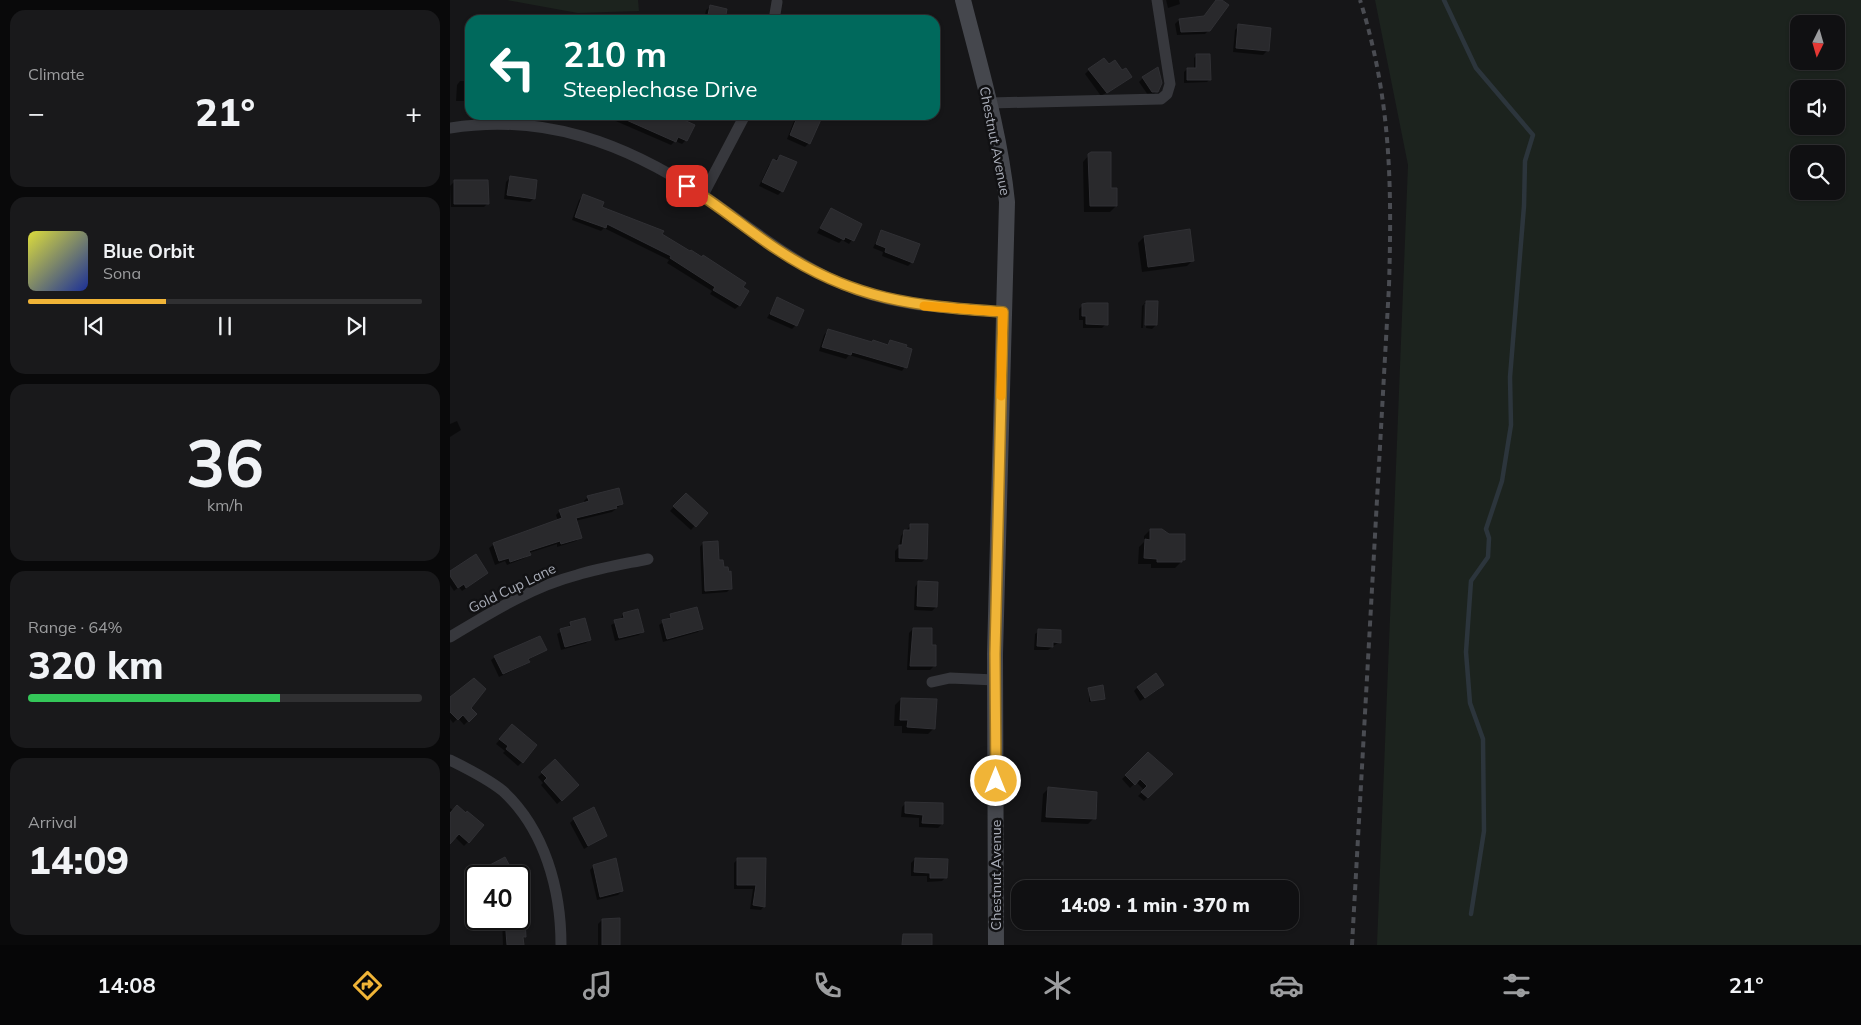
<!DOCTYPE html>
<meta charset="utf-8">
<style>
:root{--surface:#101012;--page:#19191b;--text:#f1f3f6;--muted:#9c9d9f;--line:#303032;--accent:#f0b437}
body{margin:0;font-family:Mulish,sans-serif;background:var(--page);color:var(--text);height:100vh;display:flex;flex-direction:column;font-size:19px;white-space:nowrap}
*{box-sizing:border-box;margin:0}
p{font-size:16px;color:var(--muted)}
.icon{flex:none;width:28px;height:28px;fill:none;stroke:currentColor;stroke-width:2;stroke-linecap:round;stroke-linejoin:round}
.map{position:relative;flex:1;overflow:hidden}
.drawer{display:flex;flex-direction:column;gap:10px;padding:10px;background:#09090a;width:450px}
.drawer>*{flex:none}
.hud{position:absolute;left:15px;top:15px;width:475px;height:105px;border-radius:15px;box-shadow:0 1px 4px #0004,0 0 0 1px var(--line);background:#00695c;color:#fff;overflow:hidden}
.needle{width:32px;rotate:185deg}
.tools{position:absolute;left:1340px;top:15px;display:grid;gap:10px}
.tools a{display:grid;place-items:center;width:55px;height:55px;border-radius:10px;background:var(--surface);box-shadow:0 1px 4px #0004,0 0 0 1px var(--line);font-size:25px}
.speed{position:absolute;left:15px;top:865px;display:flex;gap:10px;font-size:25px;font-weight:700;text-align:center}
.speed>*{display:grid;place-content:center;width:65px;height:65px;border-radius:50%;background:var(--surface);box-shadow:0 1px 4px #0004,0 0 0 1px var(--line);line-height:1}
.speed .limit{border:2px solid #111;border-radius:8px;background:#fff;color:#111}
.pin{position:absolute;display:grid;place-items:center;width:42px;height:42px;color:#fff;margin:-21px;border-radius:10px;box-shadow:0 2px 8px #0006}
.me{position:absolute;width:55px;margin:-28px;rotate:0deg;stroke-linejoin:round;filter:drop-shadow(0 0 4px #0008)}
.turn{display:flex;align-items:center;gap:18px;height:105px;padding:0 15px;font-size:22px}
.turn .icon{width:65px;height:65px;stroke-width:2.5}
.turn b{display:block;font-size:35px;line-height:42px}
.big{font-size:38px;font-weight:800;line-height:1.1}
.drawer .card{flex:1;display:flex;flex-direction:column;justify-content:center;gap:8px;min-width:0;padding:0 18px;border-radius:15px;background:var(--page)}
.drawer .dial{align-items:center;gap:0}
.dial b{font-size:65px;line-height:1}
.song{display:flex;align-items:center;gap:15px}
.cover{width:60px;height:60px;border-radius:8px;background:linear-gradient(135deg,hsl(60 70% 55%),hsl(230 70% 35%))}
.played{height:5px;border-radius:2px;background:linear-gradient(90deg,var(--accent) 35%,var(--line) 35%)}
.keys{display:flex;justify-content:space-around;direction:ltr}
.heat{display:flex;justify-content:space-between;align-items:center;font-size:28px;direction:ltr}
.charge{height:8px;border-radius:4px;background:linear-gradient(90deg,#34c759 64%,var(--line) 0)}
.trip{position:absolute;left:561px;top:880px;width:288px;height:50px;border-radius:15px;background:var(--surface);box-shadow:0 1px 4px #0004,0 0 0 1px var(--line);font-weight:800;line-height:50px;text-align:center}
.menu{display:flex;height:80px;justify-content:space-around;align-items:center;background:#060607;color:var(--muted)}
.menu .icon{width:35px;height:35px}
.menu .current{color:var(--accent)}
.menu b{font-size:22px;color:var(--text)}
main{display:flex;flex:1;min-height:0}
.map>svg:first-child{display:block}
</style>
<main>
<section class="drawer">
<div class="card"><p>Climate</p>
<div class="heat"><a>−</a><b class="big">21°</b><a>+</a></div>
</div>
<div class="card">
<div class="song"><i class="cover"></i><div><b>Blue Orbit</b><p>Sona</p></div></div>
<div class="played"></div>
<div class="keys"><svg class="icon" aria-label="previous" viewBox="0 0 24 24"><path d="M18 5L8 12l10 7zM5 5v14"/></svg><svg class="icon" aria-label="pause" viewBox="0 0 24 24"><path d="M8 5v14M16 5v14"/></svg><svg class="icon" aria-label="next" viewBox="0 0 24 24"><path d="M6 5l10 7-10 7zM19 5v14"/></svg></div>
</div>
<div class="card dial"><b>36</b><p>km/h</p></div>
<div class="card"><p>Range · 64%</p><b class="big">320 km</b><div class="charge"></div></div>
<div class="card"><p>Arrival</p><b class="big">14:09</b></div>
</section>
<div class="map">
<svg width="1411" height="945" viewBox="0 0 1411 945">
<rect width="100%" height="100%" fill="#161618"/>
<g fill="#1c231e" fill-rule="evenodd">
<path d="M57 0H188L189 11 128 13Z"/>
<path d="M925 0H1411V945H927L958 165ZM1349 24H1386V61H1349ZM1349 89H1386V126H1349ZM1349 154H1386V191H1349Z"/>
</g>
<g fill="#0007">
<path d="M716 0H729L730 4 718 8Z"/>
<path d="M767 0H770L759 30 755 34 727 35 725 24 729 20 754 17Z"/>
<path d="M260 7 280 16 279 20H254L256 10Z"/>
<path d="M789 26 817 51 813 55 783 52 785 30Z"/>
<path d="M747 55 760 79 757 82 734 83V72L737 69H744V58Z"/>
<path d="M659 66 672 72 677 80 651 96 635 74 639 70Z"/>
<path d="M693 78 707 91 703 95H698L689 82Z"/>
<path d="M10 81H20V106H14V101H6L7 85Z"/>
<path d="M163 115H220L236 140 232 144 225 141 221 145 161 119Z"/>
<path d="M351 115H370L359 143 355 147 337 139 344 121Z"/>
<path d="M639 155 666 206 660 212H634L633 162Z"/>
<path d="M330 156 332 191 328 195 309 186 319 165Z"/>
<path d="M60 178 84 198 80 202 54 199 56 182Z"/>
<path d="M4 182 38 203 34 207H1L0 186Z"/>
<path d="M133 196 151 207 211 234 297 291 289 306 285 309 260 294 262 291 217 263 219 260 154 228 151 231 122 220 129 200Z"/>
<path d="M381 209 402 240 399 244 392 240 389 243 367 233Z"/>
<path d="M431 231 462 262 458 266 432 256 433 252 423 248Z"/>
<path d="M694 237 743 260 737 266 692 272 688 243Z"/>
<path d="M328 299 346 325 342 329 317 318Z"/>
<path d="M696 302 706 325 702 329 696 328 697 304H694L693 328H691L692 306Z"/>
<path d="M633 305 656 324 652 328H633V320H629V309Z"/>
<path d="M378 331 436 346 440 341 455 367 452 371 399 355 396 359 369 351 374 335Z"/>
<path d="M7 421 11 430 0 437V424Z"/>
<path d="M236 494 256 513 241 530 220 511Z"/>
<path d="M138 497 172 504 162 512 125 521 130 537 126 541 107 547V544L79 553 75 558 57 565 55 561 45 565 39 548 43 545 108 521 106 515 110 511 135 503 134 501Z"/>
<path d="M461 525 476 558 472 562H445V551L449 547 451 536Z"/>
<path d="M700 530 734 559 725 568H701V564H688L689 547 694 542V536Z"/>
<path d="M253 543 281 588 277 592 252 594 250 547Z"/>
<path d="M0 572 37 573 12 591 9 587 4 591 0 585Z"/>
<path d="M468 583 486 607 482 611 464 610 465 587Z"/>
<path d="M187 611 193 631 189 635 165 641 161 625 170 620 173 615Z"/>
<path d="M221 616 252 628 248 632 213 642 209 625Z"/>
<path d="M121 623 140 639 136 643 111 650 107 634 117 628Z"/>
<path d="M463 629 480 646 484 666 480 670H457L459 633Z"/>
<path d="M589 631 609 642 598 650H584L585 634Z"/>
<path d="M95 650 78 660 74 665 49 677 41 660 45 657Z"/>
<path d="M687 688 709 689 690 701 684 691Z"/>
<path d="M639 689 654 698 639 702Z"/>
<path d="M451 699 484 728 478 734 452 733V726H444L445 705Z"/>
<path d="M0 702 19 708 25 714 14 725 8 718 3 723 0 719Z"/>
<path d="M58 730 72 762 68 766 53 753 55 751 46 744Z"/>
<path d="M698 754 721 774 694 801 688 796 694 790 686 782 680 788 672 779Z"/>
<path d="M105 761 128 785 107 804 91 785 93 783 88 777Z"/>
<path d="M599 788 644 818 638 824 591 822 593 794Z"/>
<path d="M456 803 492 824 488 828 469 827V818L451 817 452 807Z"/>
<path d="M0 808 3 810 18 842 14 846 5 837 0 842Z"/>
<path d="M124 819 156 835 134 849 120 823Z"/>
<path d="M55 859 64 876H37L35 871Z"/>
<path d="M288 859H314V906L311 910 300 909 303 889H284V863Z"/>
<path d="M465 859 496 877 492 881 477 882V876H461V863Z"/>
<path d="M144 866 172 891 168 895 147 900 140 870Z"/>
<path d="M748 879 770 885 769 889H743Z"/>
<path d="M69 911H73L75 937 72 940V945H53L52 919H69Z"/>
<path d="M152 920 169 945H148V924Z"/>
</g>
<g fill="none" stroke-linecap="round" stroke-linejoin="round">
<path stroke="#2c353c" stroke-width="4.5" d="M994 0 1026 68 1083 135 1075 161 1074 206 1060 377 1061 425 1052 481 1036 529 1039 538 1038 557 1021 581 1016 652 1020 703 1033 739 1034 831 1021 914"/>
</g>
<g fill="#29292c" stroke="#303034">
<path d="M766 0H772L779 5 760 31 731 32 729 19 754 16Z"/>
<path d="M260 5 277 9 275 20H257Z"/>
<path d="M788 24 821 28 819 51 786 48Z"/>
<path d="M746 54H760L761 80H737V68H746Z"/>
<path d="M654 58 659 64 665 60 672 70 676 68 682 77 657 93 638 69Z"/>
<path d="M708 67 712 83 708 92H702L692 77Z"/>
<path d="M165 115H223L245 125 237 141 228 137 226 142Z"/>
<path d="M348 115H373L360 144 340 135Z"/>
<path d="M641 152H661V188H667V206H640L638 154Z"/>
<path d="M330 155 347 162 333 192 312 182 323 159 327 161Z"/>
<path d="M60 176 87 180 85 199 57 195Z"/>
<path d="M4 180H38L39 204H4Z"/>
<path d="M133 194 154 202 152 207 214 231 212 234 240 251 241 250 252 257 253 255 296 283 293 287 299 291 290 306 263 290 265 287 220 258 221 256 157 224 156 228 125 217Z"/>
<path d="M381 208 412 224 404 241 395 237 394 240 370 228Z"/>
<path d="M740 229 744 261 698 267 694 236Z"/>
<path d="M431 230 470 244 463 263 435 252 436 248 426 244Z"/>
<path d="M327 297 354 310 347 326 320 314Z"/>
<path d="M696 301H708L707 325H695Z"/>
<path d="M637 303H658V325L636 324V316H632V304Z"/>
<path d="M378 329 422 342 423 340 438 345 440 340 457 345 456 347 462 349 457 368 402 352 401 355 372 347Z"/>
<path d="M169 488 173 504 166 506 167 508 126 518 132 538 111 544 110 541 79 551 81 555 60 562 59 558 49 561 43 543 112 518 109 510 139 501 137 496Z"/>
<path d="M236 493 258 513 246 527 223 506Z"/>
<path d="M460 524H478L477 559 449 558V545H452L454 530H460Z"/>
<path d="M700 529H712L719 534H735V560H732V562H707V559L694 558 695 539 700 540Z"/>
<path d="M268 541 269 560H273L274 567H278L279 572 281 571 282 589 255 591 253 542Z"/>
<path d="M26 554 38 573 16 588 14 584 8 588 0 576V571Z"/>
<path d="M468 581 488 582 487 607 467 606Z"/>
<path d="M247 607 253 629 217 639 212 620 221 618 220 614Z"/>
<path d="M188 609 194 632 169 638 164 620 174 618 173 613Z"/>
<path d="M135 618 141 640 115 647 110 629 121 626 120 622Z"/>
<path d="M463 628H482V645H486V666H460Z"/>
<path d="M588 629 611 630V643L603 642V647L587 646Z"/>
<path d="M90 636 97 650 78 659 80 662 53 674 44 656Z"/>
<path d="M706 673 714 685 695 698 687 687Z"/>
<path d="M24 678 36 689 21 708 27 714 19 722 13 715 8 720 0 712V697Z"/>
<path d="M653 685 655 699 641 701 638 688Z"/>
<path d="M451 698 487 699 485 729 457 727 458 720H450Z"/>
<path d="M62 724 87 745 73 763 56 749 58 746 49 739Z"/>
<path d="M698 752 723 774 698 798 691 792 697 786 690 779 685 785 675 775Z"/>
<path d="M105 759 129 785 112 801 94 781 97 778 91 772Z"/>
<path d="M598 787 647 792 646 819 596 817Z"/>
<path d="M455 802 493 803V824L472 823 473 815 455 813Z"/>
<path d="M7 805 16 813 17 811 34 825 19 843 9 834 0 844V813Z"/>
<path d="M144 807 157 836 138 846 123 818Z"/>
<path d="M55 857 65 876H43L38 866Z"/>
<path d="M166 858 173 891 150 897 143 865Z"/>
<path d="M287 858H316L315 907 303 905 306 885H287Z"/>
<path d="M465 858 498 859 497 878H480V873L464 872Z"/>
<path d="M170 918V945H152V919Z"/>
<path d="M55 919H75L76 937H73L74 945H57Z"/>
<path d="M453 934H482V945H452Z"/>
</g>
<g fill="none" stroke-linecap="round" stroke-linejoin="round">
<g stroke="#37383d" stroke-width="11">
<path d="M324 20 327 2"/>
<path d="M540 103 711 99 717 94 720 84 707 0"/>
<path d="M0 128C94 113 175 143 253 195 300 227 337 259 390 283 441 307 497 308 553 312"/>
<path d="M253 195 295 115"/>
<path d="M0 637C40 613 81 587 127 575 150 568 174 564 198 559"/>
<path d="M482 682 500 678 545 680"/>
<path d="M0 760C18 769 37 778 53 791 95 830 111 890 111 945"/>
</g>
<path stroke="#45474d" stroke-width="16" d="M513 0C530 67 550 133 557 202L545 654 546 945"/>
<path stroke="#4a4c52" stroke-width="4" stroke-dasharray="6 5" stroke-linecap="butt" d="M902 945 939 286C942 185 941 98 910 0"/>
</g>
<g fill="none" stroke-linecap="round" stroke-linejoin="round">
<g stroke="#9c7524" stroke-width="12">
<path id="route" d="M237 186C269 205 297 230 328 250 403 300 465 306 553 312L545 654 546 781"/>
</g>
<use href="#route" stroke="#f0b437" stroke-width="9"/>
<path stroke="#f59e0b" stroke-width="9" d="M474 306 553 312 551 396"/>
</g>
<g text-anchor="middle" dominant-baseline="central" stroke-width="5" stroke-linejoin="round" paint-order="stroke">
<g font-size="14" fill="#a9adb8" stroke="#111113">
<text transform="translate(545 141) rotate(79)">Chestnut Avenue</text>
<text transform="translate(62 588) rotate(-26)">Gold Cup Lane</text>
<text transform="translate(546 875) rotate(-90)">Chestnut Avenue</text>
</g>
</g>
</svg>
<div class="tools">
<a><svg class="needle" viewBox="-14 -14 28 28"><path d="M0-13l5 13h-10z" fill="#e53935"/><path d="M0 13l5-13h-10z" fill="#9c9d9f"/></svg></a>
<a><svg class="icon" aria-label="sound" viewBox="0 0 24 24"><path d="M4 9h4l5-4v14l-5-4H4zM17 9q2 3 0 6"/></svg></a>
<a><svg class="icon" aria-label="search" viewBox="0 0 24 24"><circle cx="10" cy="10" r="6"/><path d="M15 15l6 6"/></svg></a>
</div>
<div class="speed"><div class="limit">40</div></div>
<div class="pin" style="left:237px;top:186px;background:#d93025"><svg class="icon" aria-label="arrive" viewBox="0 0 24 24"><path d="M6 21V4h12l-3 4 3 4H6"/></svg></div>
<svg class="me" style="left:546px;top:781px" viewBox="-20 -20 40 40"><circle r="17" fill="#f0b437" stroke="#fff" stroke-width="3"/><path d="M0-11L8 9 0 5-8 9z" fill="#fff"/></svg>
<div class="trip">14:09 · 1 min · 370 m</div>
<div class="hud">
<div class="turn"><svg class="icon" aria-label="left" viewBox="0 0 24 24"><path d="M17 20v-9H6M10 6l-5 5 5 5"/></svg><div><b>210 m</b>Steeplechase Drive</div></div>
</div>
</div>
</main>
<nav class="menu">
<b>14:08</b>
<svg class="icon current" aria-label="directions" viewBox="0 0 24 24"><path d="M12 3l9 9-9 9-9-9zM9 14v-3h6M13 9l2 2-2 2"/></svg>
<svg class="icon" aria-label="music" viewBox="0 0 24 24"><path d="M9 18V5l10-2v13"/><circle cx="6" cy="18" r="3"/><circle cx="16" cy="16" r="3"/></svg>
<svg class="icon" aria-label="phone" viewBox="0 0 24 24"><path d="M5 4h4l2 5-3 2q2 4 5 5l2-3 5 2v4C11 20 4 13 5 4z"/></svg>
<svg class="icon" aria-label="climate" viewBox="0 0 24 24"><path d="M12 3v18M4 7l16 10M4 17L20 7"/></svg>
<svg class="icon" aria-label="car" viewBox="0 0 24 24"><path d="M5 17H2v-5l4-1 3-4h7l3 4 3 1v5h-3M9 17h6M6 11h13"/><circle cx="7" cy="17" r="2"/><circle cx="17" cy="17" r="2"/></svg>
<svg class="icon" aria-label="filters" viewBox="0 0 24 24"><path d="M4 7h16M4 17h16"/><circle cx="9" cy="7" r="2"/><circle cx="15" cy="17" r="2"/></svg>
<b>21°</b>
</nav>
